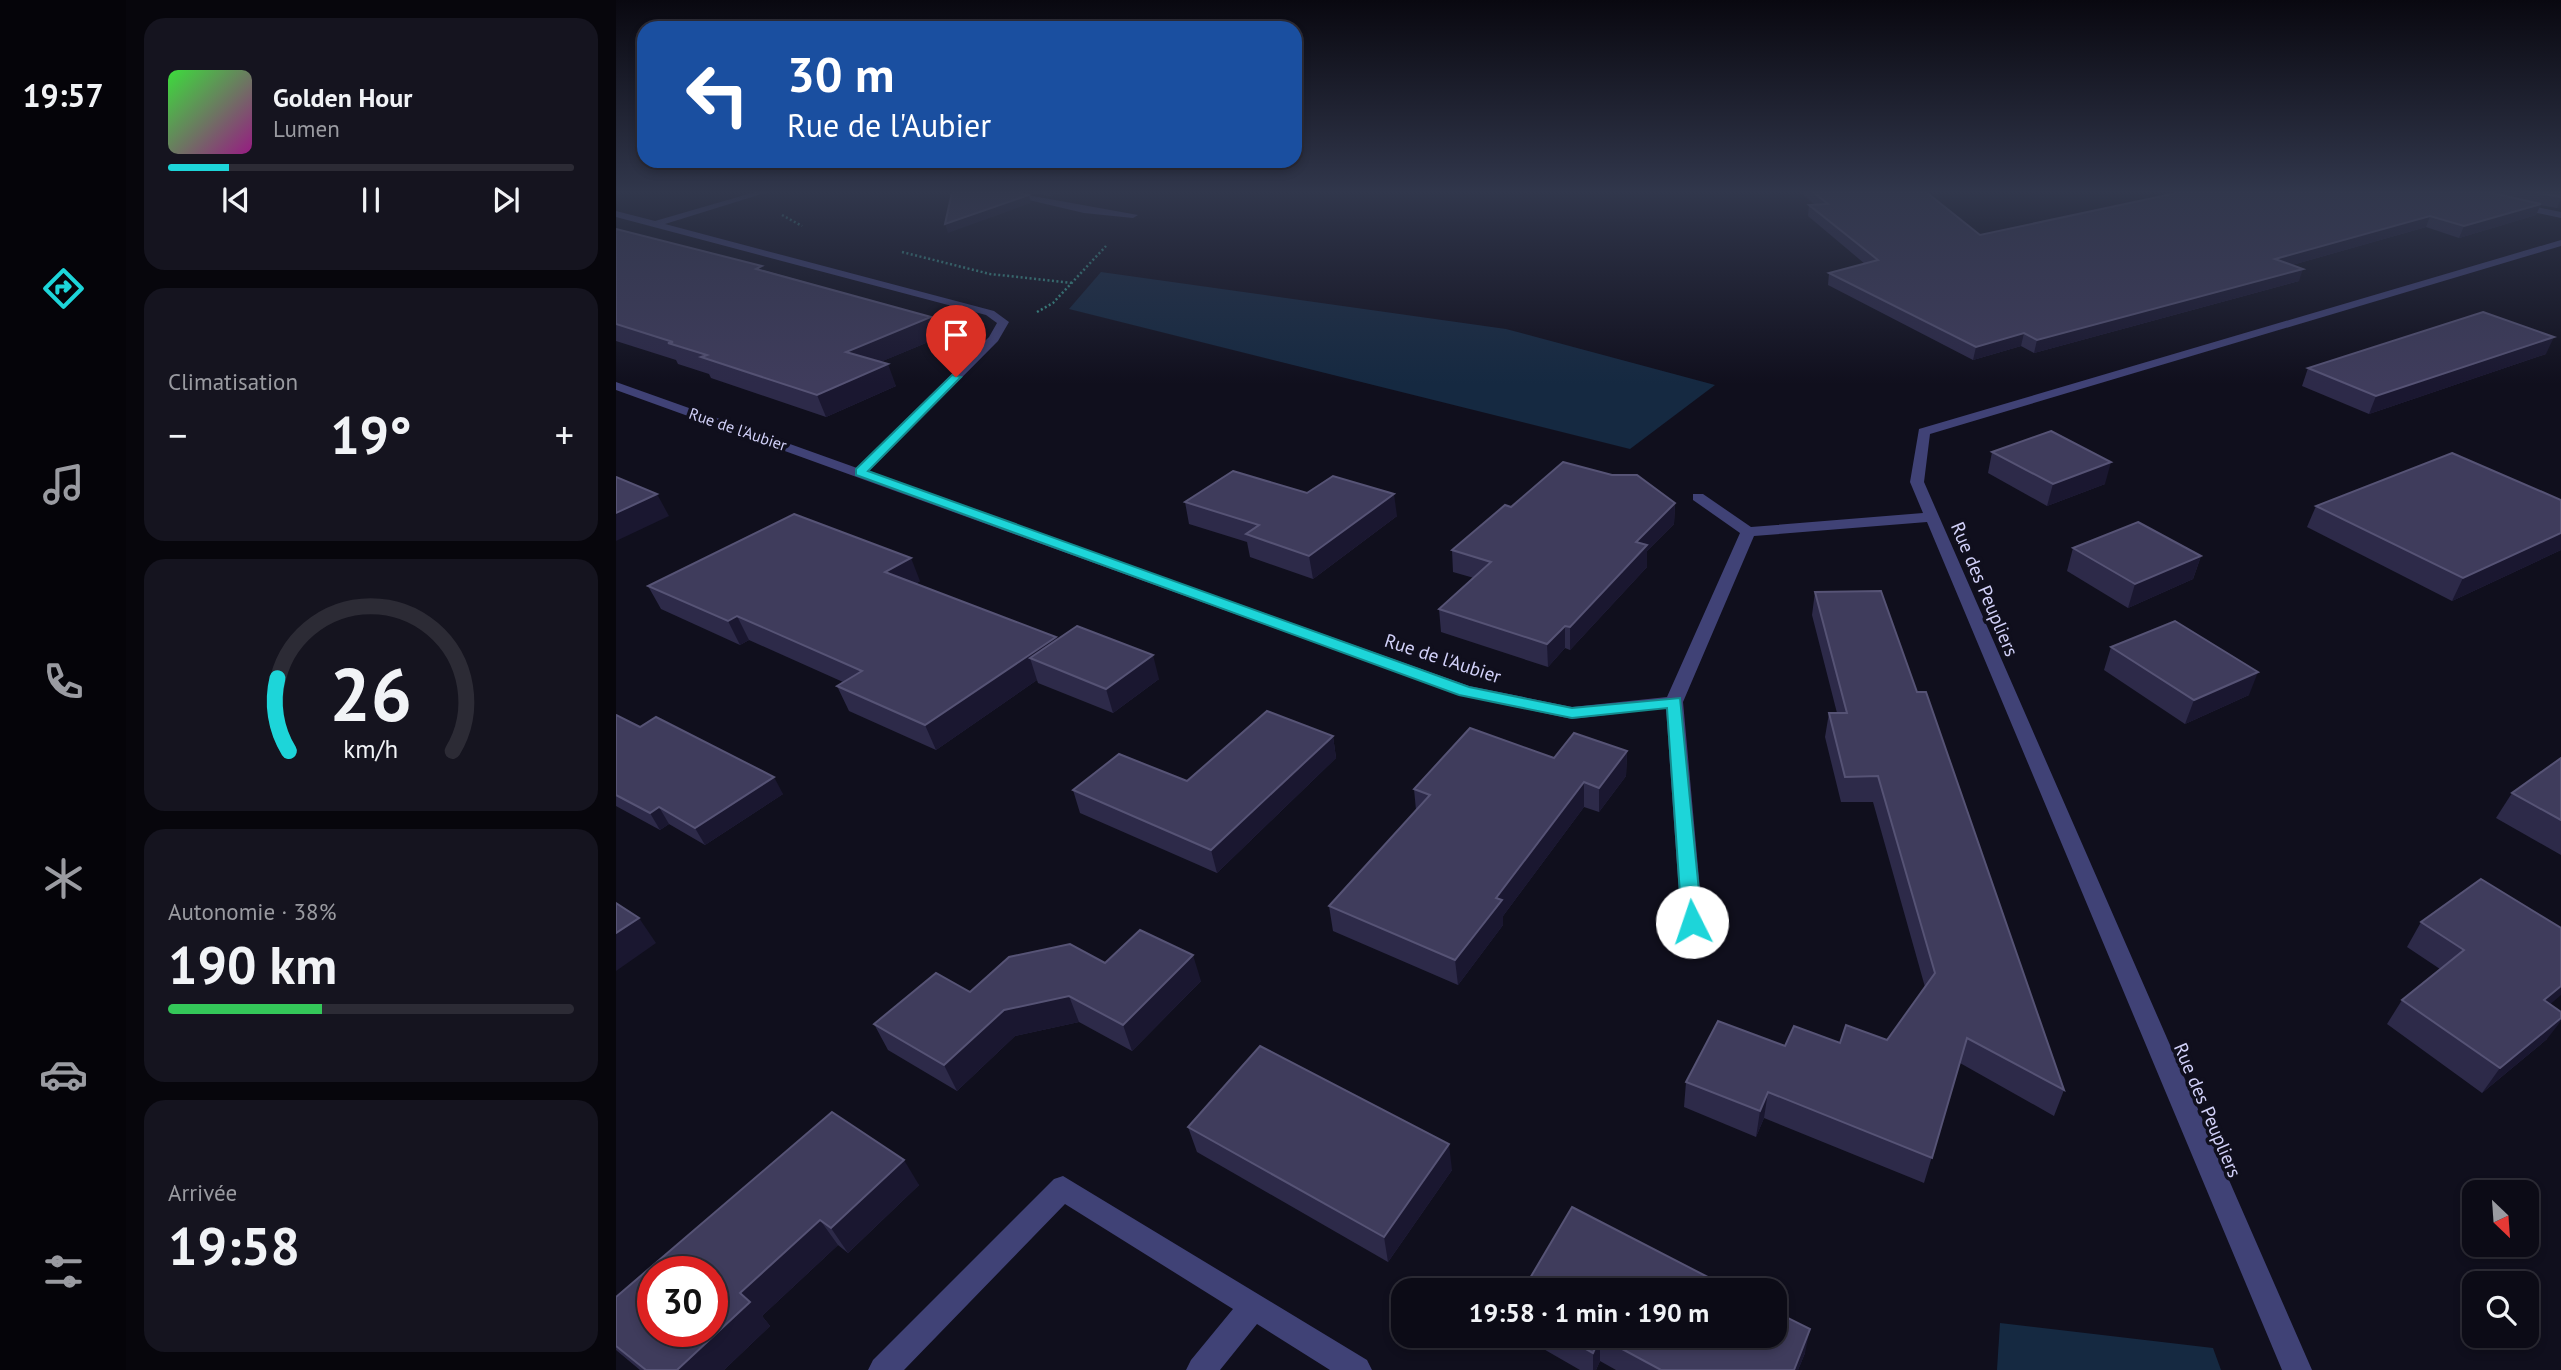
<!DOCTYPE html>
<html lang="fr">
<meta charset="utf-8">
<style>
:root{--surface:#0c0b16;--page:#15141f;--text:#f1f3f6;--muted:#9a9ba1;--line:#2c2b35;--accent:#1dd5d9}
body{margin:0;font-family:"PT Sans",sans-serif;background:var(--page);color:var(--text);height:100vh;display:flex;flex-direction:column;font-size:26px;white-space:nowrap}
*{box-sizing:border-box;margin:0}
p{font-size:23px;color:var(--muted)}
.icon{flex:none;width:38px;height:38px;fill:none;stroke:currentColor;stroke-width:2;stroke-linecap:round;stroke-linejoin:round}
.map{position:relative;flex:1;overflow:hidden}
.side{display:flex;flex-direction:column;gap:18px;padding:18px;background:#07060c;width:490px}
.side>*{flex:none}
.top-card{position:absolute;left:21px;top:21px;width:665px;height:147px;border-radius:21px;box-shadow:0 4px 10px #0003,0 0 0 2px var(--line);background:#1a4fa0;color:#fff;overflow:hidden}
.needle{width:46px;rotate:155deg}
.tools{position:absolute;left:1846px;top:1180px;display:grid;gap:14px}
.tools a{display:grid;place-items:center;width:77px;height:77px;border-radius:14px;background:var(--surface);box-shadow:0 4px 10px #0003,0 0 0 2px var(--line);font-size:35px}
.speed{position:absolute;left:21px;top:1256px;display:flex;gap:14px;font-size:35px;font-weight:700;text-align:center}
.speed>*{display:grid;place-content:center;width:91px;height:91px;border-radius:50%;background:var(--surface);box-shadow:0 4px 10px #0003,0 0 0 2px var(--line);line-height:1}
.speed .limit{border:10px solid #d22;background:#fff;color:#111}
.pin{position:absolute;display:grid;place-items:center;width:60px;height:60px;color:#fff;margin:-72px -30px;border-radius:50% 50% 50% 0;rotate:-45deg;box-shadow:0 0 7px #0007}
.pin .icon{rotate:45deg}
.me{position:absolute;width:77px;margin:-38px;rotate:356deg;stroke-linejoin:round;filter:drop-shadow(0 0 5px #0008)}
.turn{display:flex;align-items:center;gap:24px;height:147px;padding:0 35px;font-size:32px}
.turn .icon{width:91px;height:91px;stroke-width:2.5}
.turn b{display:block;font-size:49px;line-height:60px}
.big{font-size:52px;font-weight:700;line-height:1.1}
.side .widget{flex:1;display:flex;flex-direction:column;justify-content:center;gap:10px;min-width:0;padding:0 24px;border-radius:21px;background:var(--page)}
.side .dial{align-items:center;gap:0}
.dial svg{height:182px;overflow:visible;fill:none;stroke:var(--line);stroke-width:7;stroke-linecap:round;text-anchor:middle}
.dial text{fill:var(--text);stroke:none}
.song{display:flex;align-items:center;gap:21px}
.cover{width:84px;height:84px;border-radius:10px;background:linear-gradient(135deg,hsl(120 70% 55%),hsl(310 70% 35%))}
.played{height:7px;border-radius:4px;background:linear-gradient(90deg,var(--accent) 15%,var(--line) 15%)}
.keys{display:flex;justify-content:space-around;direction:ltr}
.heat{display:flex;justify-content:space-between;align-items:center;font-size:38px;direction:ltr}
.charge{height:10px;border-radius:5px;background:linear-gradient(90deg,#34c759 38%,var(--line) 0)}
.trip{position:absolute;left:775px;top:1278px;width:396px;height:70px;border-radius:21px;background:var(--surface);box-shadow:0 4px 10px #0003,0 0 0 2px var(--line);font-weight:700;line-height:70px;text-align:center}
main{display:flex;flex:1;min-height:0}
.menu{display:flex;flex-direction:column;width:126px;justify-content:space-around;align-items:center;background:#050409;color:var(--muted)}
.menu .icon{width:49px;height:49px}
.menu .current{color:var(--accent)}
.menu b{font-size:32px;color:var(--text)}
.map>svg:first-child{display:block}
</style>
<main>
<nav class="menu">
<b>19:57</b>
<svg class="icon current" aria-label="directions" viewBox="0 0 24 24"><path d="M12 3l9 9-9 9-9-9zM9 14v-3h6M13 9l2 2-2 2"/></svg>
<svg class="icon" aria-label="music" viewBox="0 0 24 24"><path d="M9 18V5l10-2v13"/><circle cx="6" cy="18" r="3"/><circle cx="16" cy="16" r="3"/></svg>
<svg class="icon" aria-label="phone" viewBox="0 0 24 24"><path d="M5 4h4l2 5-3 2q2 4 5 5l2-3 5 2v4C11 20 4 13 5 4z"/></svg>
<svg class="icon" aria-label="climate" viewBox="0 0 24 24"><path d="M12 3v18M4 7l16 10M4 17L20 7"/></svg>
<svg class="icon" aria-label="car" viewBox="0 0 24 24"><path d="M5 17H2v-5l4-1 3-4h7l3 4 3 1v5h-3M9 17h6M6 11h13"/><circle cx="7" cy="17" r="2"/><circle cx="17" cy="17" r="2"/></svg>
<svg class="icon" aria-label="filters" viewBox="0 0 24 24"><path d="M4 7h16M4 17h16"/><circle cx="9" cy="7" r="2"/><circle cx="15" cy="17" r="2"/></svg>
</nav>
<section class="side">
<div class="widget">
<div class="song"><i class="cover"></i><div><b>Golden Hour</b><p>Lumen</p></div></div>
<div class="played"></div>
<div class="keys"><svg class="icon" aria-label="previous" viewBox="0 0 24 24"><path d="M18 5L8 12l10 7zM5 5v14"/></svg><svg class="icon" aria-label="pause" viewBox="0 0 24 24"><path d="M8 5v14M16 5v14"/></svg><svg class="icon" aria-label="next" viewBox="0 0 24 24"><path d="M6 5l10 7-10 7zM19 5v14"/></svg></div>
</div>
<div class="widget"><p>Climatisation</p>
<div class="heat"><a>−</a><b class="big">19°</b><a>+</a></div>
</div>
<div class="widget dial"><svg viewBox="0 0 100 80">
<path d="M14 69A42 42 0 1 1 86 69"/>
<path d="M14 69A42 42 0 0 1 9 37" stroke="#1dd5d9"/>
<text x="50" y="56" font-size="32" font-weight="700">26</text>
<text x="50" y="72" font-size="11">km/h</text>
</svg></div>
<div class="widget"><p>Autonomie · 38%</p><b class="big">190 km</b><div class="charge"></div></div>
<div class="widget"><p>Arrivée</p><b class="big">19:58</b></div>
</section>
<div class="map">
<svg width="1945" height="1370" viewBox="0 0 1945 1370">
<rect width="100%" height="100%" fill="#100f1d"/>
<g fill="#152941">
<path d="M485 272 890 329 1099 385 1014 449 453 309Z"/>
<path d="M1384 1323 1597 1348 1605 1370H1381Z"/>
</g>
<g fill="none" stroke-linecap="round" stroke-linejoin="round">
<g stroke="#3da193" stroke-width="2.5" stroke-dasharray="2 2.5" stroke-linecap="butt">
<path d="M166 215 186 226"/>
<path d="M286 252 374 274 457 283"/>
<path d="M421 312 437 303 490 246"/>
</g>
<g fill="#404276" fill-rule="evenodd">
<path d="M139 192H152L49 224 378 311 393 322 382 341 252 472 853 686 956 707 1051 697 1124 533 1077 500V494H1087L1135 527 1307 513 1294 482 1303 429 1945 240V246L1314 434 1308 482 1696 1370H1666L1311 522 1138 536 1067 702 1087 922 1084 928 1076 930 1068 928 1065 922 1050 708 956 719 843 695 0 390V382L241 468 373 337 381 323 370 315 0 217V211L39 221Z"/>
<path d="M379 192H395L522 215 517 218 468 213Z"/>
<path d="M1901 203 1945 212V218L1898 208 1896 206Z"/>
<path d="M447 1176 751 1360 756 1370H714L641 1324 604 1370H570L575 1360 617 1309 449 1204 288 1370H252L257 1360 438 1179Z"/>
</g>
</g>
<g fill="#2d2a49">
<path d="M409 192H447L434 196Z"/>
<path d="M1184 192H1310L1364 235 1565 192H1945V207L1941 208 1924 205 1920 215 1843 238 1810 227 1676 265 1683 281 1418 353 1405 346 1357 360 1212 285 1213 273 1249 264 1192 216 1193 205H1199Z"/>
<path d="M0 229 315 317 322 338 264 362 280 386 210 417 95 378 93 374 62 364 60 360 0 341Z"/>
<path d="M1930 354 1753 414 1686 386 1692 368Z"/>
<path d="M1376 452 1489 484 1431 506 1372 473Z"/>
<path d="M691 493 781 516 697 579 634 557 631 542 573 524 569 502Z"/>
<path d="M1945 500V550L1836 601 1691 527 1700 506Z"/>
<path d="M1059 503 1058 524 1031 551V567L954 650 949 648 932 667 825 632 823 609 858 578 837 572 836 550 895 507Z"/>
<path d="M1457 548 1585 556 1577 579 1512 608 1451 571Z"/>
<path d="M304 581 299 584 440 637 441 640 543 679 497 713 422 683 421 680 320 750 233 711 221 686 227 682 133 640 124 645 45 609 32 586Z"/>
<path d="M1199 592 1301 692 1448 1090 1438 1116 1344 1063 1308 1183 1148 1118 1140 1137 1068 1107 1070 1082 1169 1046 1271 1040 1309 987 1257 802H1225L1209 737 1213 713H1221L1196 615Z"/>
<path d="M1495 647 1633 695 1569 724 1488 670Z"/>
<path d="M0 715 24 727 167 794 89 845 53 824 44 830 0 806Z"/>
<path d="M717 736 720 758 601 873 464 813 457 790 571 781Z"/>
<path d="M1011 751 1010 776 983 812 968 807 887 916V925L842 985 717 931 713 906 800 810 798 789 938 758Z"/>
<path d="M1945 758V855L1880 818 1896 793Z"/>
<path d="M1805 922 1934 1004 1931 1039 1866 1093 1771 1024 1786 1000 1824 969 1791 947Z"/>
<path d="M489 963 585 981 516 1051 463 1022 399 1036 341 1091 272 1050 258 1024 354 992Z"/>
<path d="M216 1112 303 1185 232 1253 222 1245 146 1316 154 1326 108 1370H24L0 1350V1297Z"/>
<path d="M572 1127 836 1170 772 1262 581 1152Z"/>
<path d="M903 1335H1158L1189 1353 1182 1370H1000L984 1361 980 1370H964Z"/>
</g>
<g fill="#1a1730">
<path d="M433 192H447L434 196Z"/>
<path d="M413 195 415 203 332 233 329 224Z"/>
<path d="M1945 199V207L1941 208Z"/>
<path d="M1925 204 1920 215 1843 238 1848 226Z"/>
<path d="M1814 216 1810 227 1655 271 1659 259Z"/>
<path d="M1687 269 1683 281 1418 353 1421 340Z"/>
<path d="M315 317 322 338 238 373 230 352Z"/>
<path d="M1408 333 1405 346 1357 360 1360 347Z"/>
<path d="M1938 337 1930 354 1753 414 1760 396Z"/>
<path d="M272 364 280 386 210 417 201 395Z"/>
<path d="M1495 462 1489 484 1431 506 1437 484Z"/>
<path d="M41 494 53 516 0 541V513Z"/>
<path d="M778 494 781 516 697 579 693 556Z"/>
<path d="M1059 503 1058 524 1031 551V567L954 650V627L1020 542Z"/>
<path d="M1945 533V550L1836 601 1847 578Z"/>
<path d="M1585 556 1577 579 1512 608 1519 584Z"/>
<path d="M295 558 304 581 278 596 269 572Z"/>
<path d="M121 616 133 640 124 645 112 621Z"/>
<path d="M949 626V648L932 667 931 644Z"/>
<path d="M440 637 448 661 414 658 421 680 320 750 309 725Z"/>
<path d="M537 655 543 679 497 713 490 689Z"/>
<path d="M1642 672 1633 695 1569 724 1578 700Z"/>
<path d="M717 736 720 758 601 873 595 850Z"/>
<path d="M1011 751 1010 776 983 812V788Z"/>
<path d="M158 777 167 794 89 845 79 828Z"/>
<path d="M968 782V807L887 916V925L842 985 839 960 880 898Z"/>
<path d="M43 807 53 824 44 830 34 813Z"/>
<path d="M23 918 40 943 0 971V933Z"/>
<path d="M577 955 585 981 516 1051 507 1025Z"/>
<path d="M1945 986V995L1910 1025 1928 1000Z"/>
<path d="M453 996 463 1022 399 1036 341 1091 328 1065 388 1010Z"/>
<path d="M1945 1018V1021L1931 1039 1866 1093 1884 1068Z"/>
<path d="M1152 1092 1148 1118 1140 1137 1144 1111Z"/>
<path d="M833 1144 836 1170 772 1262 768 1237Z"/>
<path d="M288 1160 303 1185 232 1253 215 1228Z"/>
<path d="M204 1220 222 1245 146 1316 154 1326 108 1370H61L124 1293Z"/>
<path d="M1194 1329 1189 1353 1182 1370H1178Z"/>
<path d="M984 1337V1361L980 1370H977V1353Z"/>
</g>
<g fill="#3f3c5c" stroke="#565375" stroke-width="2" fill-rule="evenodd">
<path d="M336 192H400L413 195 329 224Z"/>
<path d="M1197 192H1310L1364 235 1565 192H1872L1925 204 1848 226 1814 216 1659 259 1687 269 1421 340 1408 333 1360 347 1213 273 1262 260 1193 205 1212 204Z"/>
<path d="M1918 192H1945V197Z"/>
<path d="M0 229 146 266 140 269 315 317 230 352 272 364 201 395 85 357 91 355 52 343 57 342 0 324Z"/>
<path d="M1867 312 1938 337 1760 396 1692 368Z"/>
<path d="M1435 431 1495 462 1437 484 1376 452Z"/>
<path d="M1836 453 1945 500V533L1847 578 1700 506Z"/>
<path d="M947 462 996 475H1021L1059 503 1020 542 1031 545 954 627 949 626 931 644 823 609 875 562 836 550 889 505 895 507Z"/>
<path d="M617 471 691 493 717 476 778 494 693 556 630 534 643 525 569 502Z"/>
<path d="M0 477 41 494 0 513Z"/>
<path d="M178 514 295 558 269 572 440 637 309 725 221 686 246 671 121 616 112 621 32 586Z"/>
<path d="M1522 522 1585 556 1519 584 1457 548Z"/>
<path d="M1265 591 1301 692H1310L1448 1090 1351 1038 1316 1158 1152 1092 1144 1111 1070 1082 1102 1021 1169 1046 1178 1026 1224 1043 1230 1025 1271 1040 1319 973 1262 776 1229 777 1213 713H1231L1199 592Z"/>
<path d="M1559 621 1642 672 1578 700 1495 647Z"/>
<path d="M461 626 537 655 490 689 414 658Z"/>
<path d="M651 711 717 736 595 850 457 790 503 754 571 781Z"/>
<path d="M0 715 24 727 40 717 158 777 79 828 43 807 34 813 0 795Z"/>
<path d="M854 728 938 758 958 733 1011 751 983 788 968 782 880 898 886 900 839 960 713 906 814 795 798 789Z"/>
<path d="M1945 758V820L1896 793Z"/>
<path d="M1865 879 1945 928V986L1928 1000 1945 1012V1018L1884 1068 1786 1000 1848 950 1805 922Z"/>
<path d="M0 903 23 918 0 933Z"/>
<path d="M524 930 577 955 507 1025 453 996 388 1010 328 1065 258 1024 320 973 354 992 393 957 454 944 489 963Z"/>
<path d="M644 1046 833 1144 768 1237 572 1127Z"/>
<path d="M216 1112 288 1160 215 1228 204 1220 124 1293 134 1302 61 1370H30L0 1346V1297ZM37 1272H96V1332H37Z"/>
<path d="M956 1207 1117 1290H907Z"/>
<path d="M1158 1311 1194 1329 1178 1370H1045L984 1337 977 1353 945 1335H1158Z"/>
</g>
<linearGradient id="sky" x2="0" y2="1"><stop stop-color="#090810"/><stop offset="0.5" stop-color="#31374c"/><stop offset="1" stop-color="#31374c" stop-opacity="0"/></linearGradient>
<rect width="1945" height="384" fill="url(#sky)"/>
<path fill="#1dd5d9" stroke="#138a8d" stroke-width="2" d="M336 375 345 377 252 471 853 687 956 708 1064 698 1086 922 1083 927 1076 930 1069 927 1066 922 1051 708 956 718 843 695 240 475V469Z"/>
<g text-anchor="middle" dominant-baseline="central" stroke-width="7" stroke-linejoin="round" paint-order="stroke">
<g font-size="16" fill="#d2d1f9" stroke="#100f1d">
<text transform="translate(122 429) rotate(19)">Rue de l'Aubier</text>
</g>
<g font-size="19" fill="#d2d1f9" stroke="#100f1d">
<text transform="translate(1369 589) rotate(67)">Rue des Peupliers</text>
<text transform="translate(827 658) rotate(18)">Rue de l'Aubier</text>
<text transform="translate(1592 1110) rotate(67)">Rue des Peupliers</text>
</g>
</g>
</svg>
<div class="tools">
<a><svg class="needle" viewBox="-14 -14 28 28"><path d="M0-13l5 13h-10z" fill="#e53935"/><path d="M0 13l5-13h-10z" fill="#9a9ba1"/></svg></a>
<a><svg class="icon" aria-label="search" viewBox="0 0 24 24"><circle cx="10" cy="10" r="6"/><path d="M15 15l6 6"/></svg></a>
</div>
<div class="speed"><div class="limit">30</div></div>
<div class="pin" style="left:340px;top:377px;background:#d93025"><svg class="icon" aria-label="arrive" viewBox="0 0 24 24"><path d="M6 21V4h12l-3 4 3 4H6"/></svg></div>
<svg class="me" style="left:1076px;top:922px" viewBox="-20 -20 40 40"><circle r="19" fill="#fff"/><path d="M0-13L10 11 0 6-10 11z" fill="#1dd5d9"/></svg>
<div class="trip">19:58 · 1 min · 190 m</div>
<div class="top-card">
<div class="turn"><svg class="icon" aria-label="left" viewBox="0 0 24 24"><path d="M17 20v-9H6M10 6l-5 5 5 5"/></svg><div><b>30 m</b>Rue de l'Aubier</div></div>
</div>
</div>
</main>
